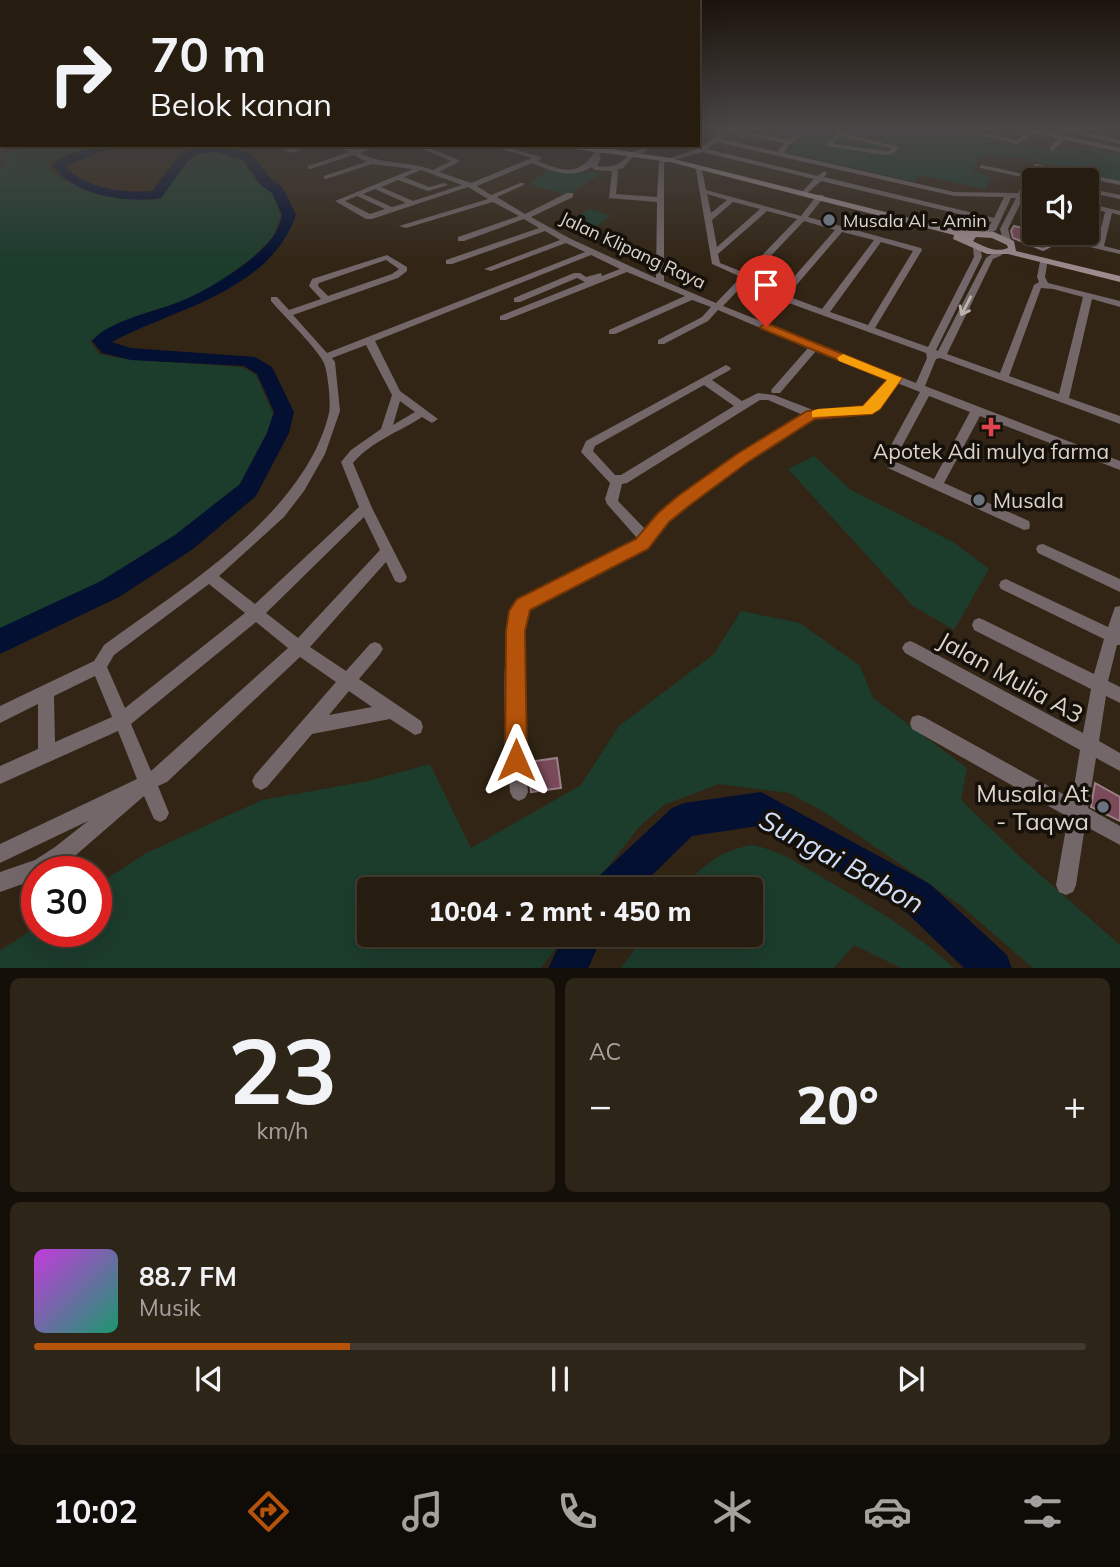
<!DOCTYPE html>
<html lang="id">
<meta charset="utf-8">
<style>
:root{--surface:#261c10;--page:#2e2519;--text:#f1f3f6;--muted:#a4a19f;--line:#423a30;--accent:#b45309}
body{margin:0;font-family:Mulish,sans-serif;background:var(--page);color:var(--text);height:100vh;display:flex;flex-direction:column;font-size:26px;white-space:nowrap}
*{box-sizing:border-box;margin:0}
p{font-size:23px;color:var(--muted)}
.icon{flex:none;width:38px;height:38px;fill:none;stroke:currentColor;stroke-width:2;stroke-linecap:round;stroke-linejoin:round}
.map{position:relative;height:968px;overflow:hidden}
.side{display:flex;flex-direction:column;gap:10px;padding:10px;background:#150f09;flex:1}
.side>*{flex:none}
.top-card{position:absolute;left:0px;top:0px;width:700px;height:147px;box-shadow:0 7px 28px #0002,0 0 0 2px var(--line);background:#261c10;color:var(--text);overflow:hidden}
.buttons{position:absolute;left:1022px;top:168px;display:grid;gap:14px}
.buttons a{display:grid;place-items:center;width:77px;height:77px;border-radius:7px;background:var(--surface);box-shadow:0 7px 28px #0002,0 0 0 2px var(--line);font-size:35px}
.speed{position:absolute;left:21px;top:856px;display:flex;gap:14px;font-size:35px;font-weight:700;text-align:center}
.speed>*{display:grid;place-content:center;width:91px;height:91px;border-radius:50%;background:var(--surface);box-shadow:0 7px 28px #0002,0 0 0 2px var(--line);line-height:1}
.speed .limit{border:10px solid #d22;background:#fff;color:#111}
.pin{position:absolute;display:grid;place-items:center;width:60px;height:60px;color:#fff;margin:-72px -30px;border-radius:50% 50% 50% 0;rotate:-45deg;box-shadow:0 0 7px #0007}
.pin .icon{rotate:45deg}
.me{position:absolute;width:77px;margin:-38px;rotate:0deg;stroke-linejoin:round;filter:drop-shadow(0 0 5px #0008)}
.turn{display:flex;align-items:center;gap:24px;height:147px;padding:0 35px;font-size:32px}
.turn .icon{width:91px;height:91px;stroke-width:2.5}
.turn b{display:block;font-size:49px;line-height:60px}
.big{font-size:52px;font-weight:800;line-height:1.1}
.side .card{flex:1;display:flex;flex-direction:column;justify-content:center;gap:10px;min-width:0;padding:0 24px;border-radius:10px;background:var(--page)}
.side .dial{align-items:center;gap:0}
.dial b{font-size:91px;line-height:1}
.song{display:flex;align-items:center;gap:21px}
.cover{width:84px;height:84px;border-radius:10px;background:linear-gradient(135deg,hsl(290 70% 55%),hsl(160 70% 35%))}
.played{height:7px;border-radius:4px;background:linear-gradient(90deg,var(--accent) 30%,var(--line) 30%)}
.keys{display:flex;justify-content:space-around;direction:ltr}
.heat{display:flex;justify-content:space-between;align-items:center;font-size:38px;direction:ltr}
.side .tiles{flex:1;display:grid;gap:10px;grid-template-columns:1fr 1fr}
.card:last-child{grid-column:span 2}
.trip{position:absolute;left:357px;top:877px;width:406px;height:70px;border-radius:7px;background:var(--surface);box-shadow:0 7px 28px #0002,0 0 0 2px var(--line);font-weight:800;line-height:70px;text-align:center}
.tab-bar{display:flex;height:112px;justify-content:space-around;align-items:center;background:#0f0b06;color:var(--muted)}
.tab-bar .icon{width:49px;height:49px}
.tab-bar .active{color:var(--accent)}
.tab-bar b{font-size:32px;color:var(--text)}
.map>svg:first-child{display:block}
</style>
<div class="map">
<svg width="1120" height="969" viewBox="0 0 1120 969">
<rect width="100%" height="100%" fill="#322515"/>
<g fill="#1c3c2c">
<path d="M767 128H935L1022 146 1049 150 1092 149 1120 155V181L1019 158 982 155 972 171 991 178 985 189 920 175 914 182 788 153 795 142Z"/>
<path d="M39 145H103L50 160 49 169C80 194 122 203 161 197L191 157 198 152 216 151 241 159 259 184 272 193 281 216 273 237 252 258 212 287 181 302 133 319 90 341 99 354 125 359 241 367 256 375 273 414 267 433 238 487 177 537 106 581 0 631V166L6 164 0 155Z"/>
<path d="M548 170 599 172 602 173 567 195 529 184Z"/>
<path d="M589 209 611 216 591 230 569 223Z"/>
<path d="M814 456 851 490 953 542 989 569 954 630 913 606 788 469Z"/>
<path d="M741 611 800 623 860 666 873 698 967 768 961 800 1021 858 1120 945V968H1033L960 905 824 812 789 793 719 784 664 805 638 828 591 889H369V934L566 935 541 968 0 969V951L37 926V931H96V886L146 853 262 800 368 781 430 764 471 848 581 785 619 726 714 654Z"/>
<path d="M752 845C781 850 804 867 830 882 873 907 917 934 954 968H901L854 945 834 968H621L645 935 751 934V889H682C702 866 721 850 752 845Z"/>
</g>
<g fill="none" stroke-linecap="round" stroke-linejoin="round">
<g fill="#041031" fill-rule="evenodd">
<path d="M101 145H120L65 166C84 189 125 193 152 191L181 154 191 147 222 145 251 154 271 179 283 188 296 215C269 292 176 308 112 342L131 348 255 357 272 367 294 412 289 433 256 496 193 549 119 597 0 654V628L101 581 175 535 240 484 267 433 274 412 257 374 244 366 131 360 102 353 92 341C108 321 153 312 176 303 204 293 257 261 274 235 278 230 280 221 282 215L272 193 261 185 243 160 218 152 198 153 189 160 161 198 156 199C121 202 74 195 52 165L67 155Z"/>
<path d="M761 792 930 884 1007 955 1012 969H965L904 910 758 826 692 836 638 889H594L599 876 672 808 684 803Z"/>
<path d="M564 934H603L588 969H548Z"/>
</g>
</g>
<g fill="#7a4a5a" stroke="#9a8088" stroke-width="2">
<path d="M1014 226 1028 229 1057 243 1043 250 1013 238 1011 231Z"/>
<path d="M557 758 561 788 531 792 528 762Z"/>
<path d="M1095 783 1120 797V821L1091 807Z"/>
</g>
<g fill="none" stroke-linecap="round" stroke-linejoin="round">
<g fill="#736769" fill-rule="evenodd">
<path d="M722 128 789 140 804 128H810L789 145 784 153 954 192 1018 193 1026 178 980 168V166L982 165 1028 175 1034 165 1036 164 1120 181V185L1038 168 1034 176 1047 180H1033L1026 194H1034V198H1023L1008 229 1011 240 1007 242 1003 240 1000 229 1016 198H1011L996 230 987 236 983 234 992 222 821 181 805 195 801 193 814 179 702 152 664 163V281L716 303 741 277 712 264 696 170 699 168 702 170 706 190 801 216 817 195H823L824 197 808 217 921 248 922 250 875 328 928 347 974 257 973 248 980 246 982 257 936 350 938 351 986 258 996 251H1002V255L993 259 947 354 1000 373 1034 285 1039 282 1037 277 1041 257 1048 259 1045 277 1048 283 1120 301V307L1092 299 1069 398 1120 416V424L940 358 936 359 925 386 1120 461V470L980 416 944 483 1029 521 1030 525 1029 529 1024 530 888 468 886 465 888 462 884 458 920 392 897 383C876 412 872 416 835 417 829 417 819 416 814 418 804 422 795 430 786 436 760 453 659 517 652 543L648 544 641 552 527 612C514 661 523 741 528 792L525 798 519 801 513 798 510 792C506 736 498 662 514 608L516 604 631 544 637 538 607 504 605 499 610 483 581 452 586 441 726 365 731 368 730 370 712 380 742 401 758 393 774 395 813 410 855 409 871 402 888 380 816 351 780 393H772L771 391 772 389 808 348 718 310 708 321 664 344H658V340L702 317 711 307 692 300 615 334H609V330L685 296 627 272 506 320H500V316L585 282 577 278 520 302H514V298L574 273H580L586 277 601 273 602 276 620 269 591 255 375 341 400 391 438 419 432 423 422 417C399 432 372 441 353 463L372 508 407 577 405 581 400 583 395 581 386 562 310 647 346 671 370 644 375 642 380 644 383 649 380 654 359 679 421 721 423 727 421 733 415 735 390 719 312 734 267 787 261 790 255 787 252 781 255 775 336 682 300 657 167 782 158 786 169 813 166 819 160 822 154 819 144 796 69 861 52 872H37V879L0 892V872L35 860 55 847 88 821 0 863V844L137 779 118 731 0 784V766L38 749V704L0 723V706L94 661 104 645C183 587 305 514 329 413 331 403 328 376 325 366 323 354 281 313 271 301V297H277L289 310 321 299 309 286 312 279 387 255 407 267V271L398 278 293 315 327 353 585 252 566 243 491 271 484 269 560 240 545 231 452 264H446V260L539 228 524 219 464 241H458V237L519 216 493 202 406 228 399 226 488 199 468 187 372 219H366L335 201 413 169 372 164 326 179 323 177 324 176 366 162 354 155 310 169 308 168V166L349 152 336 145H344L355 150 371 145H381L360 153C383 165 409 161 433 170L451 161 413 145H422L459 160V162L439 172 471 183 532 158 487 145H498L541 157V159L538 161C567 173 579 176 598 148L603 149 599 156 601 158 597 166C614 168 620 165 631 152 639 151 645 145 654 145L639 155H635L623 168 617 170 618 172 616 194 657 197 659 161C682 154 708 150 722 128ZM726 131 784 143 778 152 720 139ZM717 142 954 196 1004 197 994 218 824 177 827 173 824 171 818 176 707 149ZM532 163C551 171 572 180 591 167L595 170 612 171 609 198 657 202 656 278 569 238 531 217 573 197V193H567L525 214 497 197 524 185V183H520L491 195 477 186ZM421 170 462 185 413 201 381 187 398 180 428 191 448 185 444 183 429 187 404 177ZM375 189 406 203 392 207 363 194ZM707 194 727 200 711 213ZM357 196 385 209 370 214 345 201ZM733 202 760 209 717 247 712 220ZM767 211 797 219 745 273 720 263 718 254ZM804 221 835 230 779 294 746 282ZM842 232 874 240 822 309 787 296ZM881 242 913 251 868 325 830 312ZM386 260 399 269 392 274 328 296 318 286 319 283ZM742 286 926 353 927 358 916 383 723 306ZM1041 288 1053 289 1083 297 1059 394 1009 376ZM366 345 392 395 381 429 351 450 341 462 359 507 255 604 219 576 284 517 304 491 325 454 340 411 335 362 332 358ZM704 385 734 406 621 475H615L593 451 595 446ZM929 396 970 412 934 479 894 461ZM760 400H768L803 415C751 447 687 483 645 529L618 501 622 484 627 483ZM400 401 415 412 393 425ZM364 517 380 550 298 638 266 613ZM209 584 245 613 125 708 107 667 114 655ZM256 622 288 648 151 771 131 724ZM95 676 112 717 55 742 54 696ZM349 691 372 707 329 715Z"/>
<path d="M827 128 844 130 843 133 899 147 893 154 885 155 826 146V144L838 132ZM840 136 892 148 889 151H885L833 144Z"/>
<path d="M949 128H960L1016 140 1033 129 1120 148V152L1064 140 1052 151 1049 149 1058 138 1034 133 1017 144Z"/>
<path d="M999 128H1007L1008 129 1005 131Z"/>
<path d="M1056 128H1066L1120 140V144Z"/>
<path d="M1114 128H1120V131Z"/>
<path d="M2 134V138L0 139V135Z"/>
<path d="M16 145 15 146 0 150V146Z"/>
<path d="M282 145C295 150 302 145 316 145L291 153 279 148V146Z"/>
<path d="M1087 188 1120 195V199L1087 192Z"/>
<path d="M1087 203 1120 211V215L1112 213 1104 246 1120 250V254L1059 240 1051 233C1063 232 1083 241 1097 244L1105 212 1087 207Z"/>
<path d="M1043 544 1120 579V592L1038 553 1036 549 1038 545Z"/>
<path d="M1006 579 1108 627 1115 607 1120 606V645H1117L1108 681 1120 687V703L1106 696 1099 741 1120 753V771L1096 758 1088 808 1120 826V845L1085 826 1076 885 1073 892 1066 895 1059 892 1056 885 1068 817 912 729 910 723 912 717 918 715 924 717 1072 799 1080 750 905 653 902 648 905 643 910 641 915 643 1083 733 1091 689 974 630 972 625 974 620 979 618 984 620 1094 674 1104 639 1001 589 999 585 1001 581Z"/>
</g>
<path fill="#9d8b8e" fill-rule="evenodd" d="M545 145 605 148 670 158 957 230 994 232 1014 241 1016 251 1120 276V282L1008 254H987L953 239 954 235 670 162ZM976 237 992 238 1007 245 1008 248C995 253 985 247 973 241Z"/>
</g>
<defs><path id="oneway-shaft" d="M-6 0H5M1.5-3L5.5 0L1.5 3" fill="none" stroke-width="1.6" stroke-linecap="round" stroke-linejoin="round" transform="scale(1.75)"/></defs>
<use stroke="#bcb3ac" href="#oneway-shaft" transform="translate(966 306) rotate(117)"/>
<linearGradient id="sky" x2="0" y2="1"><stop stop-color="#1c140c"/><stop offset="0.49" stop-color="#494646"/><stop offset="1" stop-color="#494646" stop-opacity="0"/></linearGradient>
<rect width="1120" height="263" fill="url(#sky)"/>
<path fill="#b45309" stroke="#753606" stroke-width="2" d="M766 323 902 378 880 409 872 414 815 419 748 462 690 505 669 522 648 549 530 610 525 631 527 760 524 767 516 771 508 767 505 760 506 631 509 611 517 599 636 539 658 513 678 496 737 454 807 411 863 406 887 380 762 329 760 327Z"/>
<path fill="#f59e0b" d="M843 354 902 378 880 409 872 414 812 417V411L818 409 863 406 887 380 839 361 837 358Z"/>
<g fill="#6b7280" stroke="#151009" stroke-width="2.5">
<circle cx="829" cy="220" r="7"/>
<circle cx="979" cy="500" r="7"/>
<circle cx="1103" cy="807" r="7"/>
</g>
<path fill="#e0444e" stroke="#151009" stroke-width="2.5" d="M987.5 416.5h7v7h7v7h-7v7h-7v-7h-7v-7h7z"/>
<g text-anchor="middle" dominant-baseline="central" stroke-width="7" stroke-linejoin="round" paint-order="stroke">
<g font-size="18" fill="#dcd3c9" stroke="#151009" text-anchor="start">
<text x="843" y="220">Musala Al - Amin</text>
</g>
<g font-size="18" fill="#dcd3c9" stroke="#151009">
<text transform="translate(633 250) rotate(25)">Jalan Klipang Raya</text>
</g>
<g font-size="21" fill="#dcd3c9" stroke="#151009">
<text x="991" y="451">Apotek Adi mulya farma</text>
<text x="993" y="500" text-anchor="start">Musala</text>
</g>
<g font-size="24" fill="#dcd3c9" stroke="#151009">
<text transform="translate(1011 677) rotate(29)">Jalan Mulia A3</text>
</g>
<g font-size="24" fill="#dcd3c9" stroke="#151009" text-anchor="end">
<text x="1089" y="793">Musala At<tspan x="1089" dy="28">- Taqwa</tspan></text>
</g>
<g font-size="28" font-style="italic" fill="#d1def9" stroke="#151009">
<text transform="translate(842 861) rotate(29)">Sungai Babon</text>
</g>
</g>
</svg>
<div class="buttons">
<a><svg class="icon" aria-label="sound" viewBox="0 0 24 24"><path d="M4 9h4l5-4v14l-5-4H4zM17 9q2 3 0 6"/></svg></a>
</div>
<div class="speed"><div class="limit">30</div></div>
<div class="pin" style="left:766px;top:327px;background:#d93025"><svg class="icon" aria-label="arrive" viewBox="0 0 24 24"><path d="M6 21V4h12l-3 4 3 4H6"/></svg></div>
<svg class="me" style="left:516px;top:760px" viewBox="-20 -20 40 40"><path d="M0-17L14 15 0 8-14 15z" fill="#b45309" stroke="#fff" stroke-width="4"/></svg>
<div class="trip">10:04 · 2 mnt · 450 m</div>
<div class="top-card">
<div class="turn"><svg class="icon" aria-label="right" viewBox="0 0 24 24"><path d="M7 20v-9h11M14 6l5 5-5 5"/></svg><div><b>70 m</b>Belok kanan</div></div>
</div>
</div>
<section class="side">
<div class="tiles">
<div class="card dial"><b>23</b><p>km/h</p></div>
<div class="card"><p>AC</p>
<div class="heat"><a>−</a><b class="big">20°</b><a>+</a></div>
</div>
<div class="card">
<div class="song"><i class="cover"></i><div><b>88.7 FM</b><p>Musik</p></div></div>
<div class="played"></div>
<div class="keys"><svg class="icon" aria-label="previous" viewBox="0 0 24 24"><path d="M18 5L8 12l10 7zM5 5v14"/></svg><svg class="icon" aria-label="pause" viewBox="0 0 24 24"><path d="M8 5v14M16 5v14"/></svg><svg class="icon" aria-label="next" viewBox="0 0 24 24"><path d="M6 5l10 7-10 7zM19 5v14"/></svg></div>
</div>
</div>
</section>
<nav class="tab-bar">
<b>10:02</b>
<svg class="icon active" aria-label="directions" viewBox="0 0 24 24"><path d="M12 3l9 9-9 9-9-9zM9 14v-3h6M13 9l2 2-2 2"/></svg>
<svg class="icon" aria-label="music" viewBox="0 0 24 24"><path d="M9 18V5l10-2v13"/><circle cx="6" cy="18" r="3"/><circle cx="16" cy="16" r="3"/></svg>
<svg class="icon" aria-label="phone" viewBox="0 0 24 24"><path d="M5 4h4l2 5-3 2q2 4 5 5l2-3 5 2v4C11 20 4 13 5 4z"/></svg>
<svg class="icon" aria-label="climate" viewBox="0 0 24 24"><path d="M12 3v18M4 7l16 10M4 17L20 7"/></svg>
<svg class="icon" aria-label="car" viewBox="0 0 24 24"><path d="M5 17H2v-5l4-1 3-4h7l3 4 3 1v5h-3M9 17h6M6 11h13"/><circle cx="7" cy="17" r="2"/><circle cx="17" cy="17" r="2"/></svg>
<svg class="icon" aria-label="filters" viewBox="0 0 24 24"><path d="M4 7h16M4 17h16"/><circle cx="9" cy="7" r="2"/><circle cx="15" cy="17" r="2"/></svg>
</nav>
